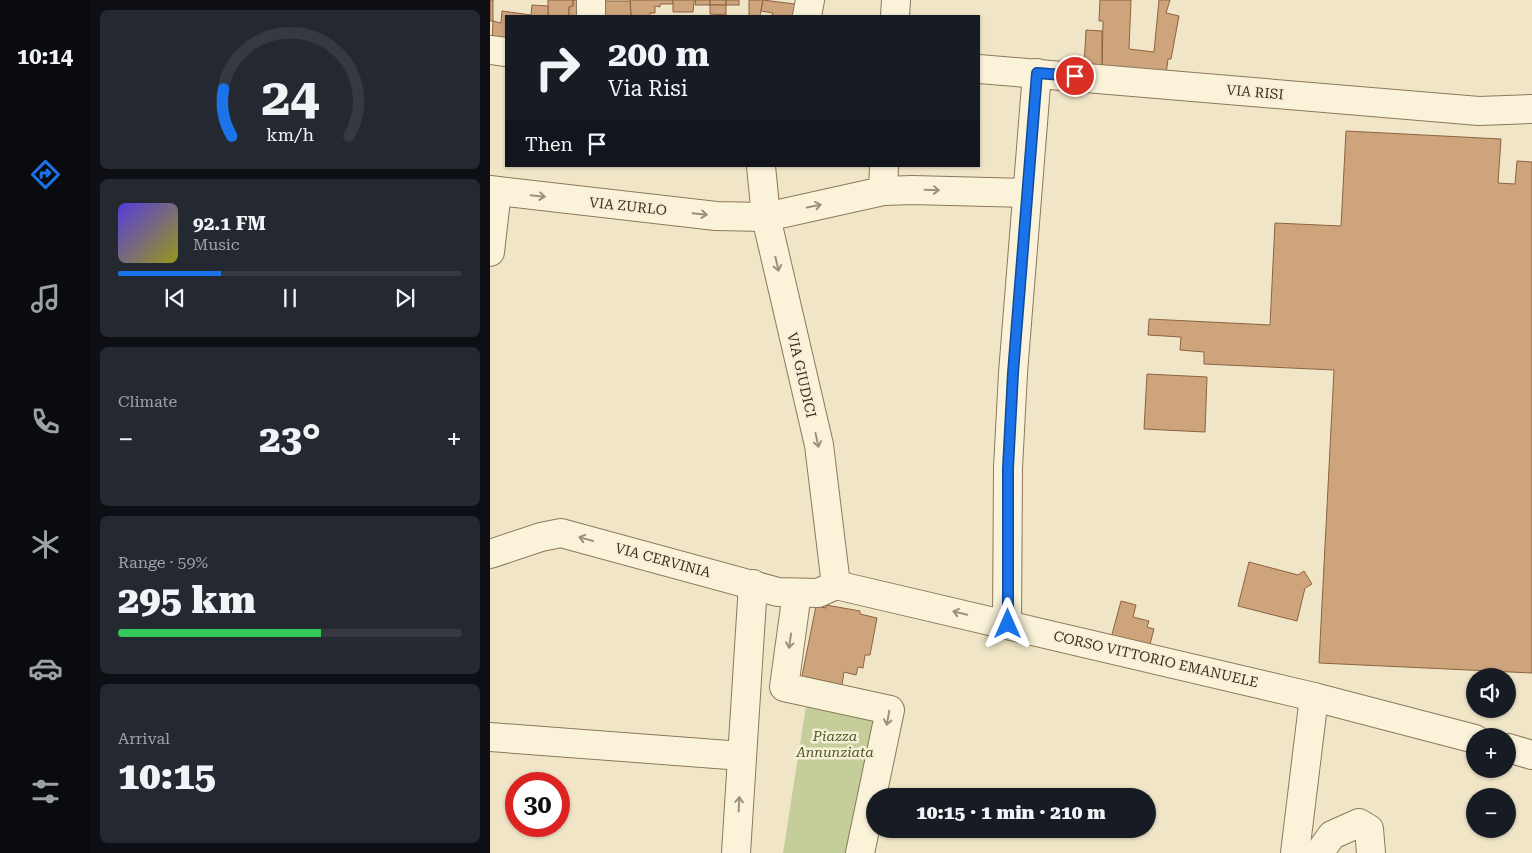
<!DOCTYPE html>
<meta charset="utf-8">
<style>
:root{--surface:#171b24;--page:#242831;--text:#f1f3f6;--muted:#9ea1a6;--line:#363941;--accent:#1a73e8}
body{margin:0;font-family:"Roboto Serif",serif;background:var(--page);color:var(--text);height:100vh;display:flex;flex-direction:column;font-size:19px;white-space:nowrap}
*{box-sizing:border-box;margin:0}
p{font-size:16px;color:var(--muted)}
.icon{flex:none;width:28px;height:28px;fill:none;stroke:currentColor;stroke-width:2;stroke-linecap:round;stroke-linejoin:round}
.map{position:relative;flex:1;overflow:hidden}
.panel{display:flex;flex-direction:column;gap:10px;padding:10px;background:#0d0f14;width:400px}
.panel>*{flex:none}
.hud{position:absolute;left:15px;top:15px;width:475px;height:152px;border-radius:0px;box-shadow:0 1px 4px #0004;background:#171b24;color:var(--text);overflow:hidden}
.fabs{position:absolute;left:976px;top:668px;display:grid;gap:10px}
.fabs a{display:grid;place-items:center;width:50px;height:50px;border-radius:50%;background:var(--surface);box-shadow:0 1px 4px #0004;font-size:25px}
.speed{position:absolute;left:15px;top:772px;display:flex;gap:10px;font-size:25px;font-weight:700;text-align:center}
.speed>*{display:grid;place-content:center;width:65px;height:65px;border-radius:50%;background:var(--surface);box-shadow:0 1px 4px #0004;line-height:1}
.speed .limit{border:8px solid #d22;background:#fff;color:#111}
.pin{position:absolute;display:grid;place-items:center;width:42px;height:42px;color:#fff;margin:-21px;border:2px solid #fff;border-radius:50%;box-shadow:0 1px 5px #0007}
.me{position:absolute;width:55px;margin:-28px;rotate:0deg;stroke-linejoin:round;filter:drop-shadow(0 0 4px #0008)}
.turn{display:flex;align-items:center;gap:18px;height:105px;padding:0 20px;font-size:22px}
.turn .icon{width:65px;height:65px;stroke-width:2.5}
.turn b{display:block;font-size:35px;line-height:42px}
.then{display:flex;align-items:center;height:48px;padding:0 20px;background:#0003;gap:10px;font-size:19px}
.big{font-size:38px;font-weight:800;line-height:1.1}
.panel .card{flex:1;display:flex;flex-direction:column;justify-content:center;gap:8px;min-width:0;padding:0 18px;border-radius:8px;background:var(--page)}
.panel .dial{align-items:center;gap:0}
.dial svg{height:130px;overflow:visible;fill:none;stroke:var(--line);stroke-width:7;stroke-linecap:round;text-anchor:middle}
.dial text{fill:var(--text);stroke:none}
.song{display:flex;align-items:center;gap:15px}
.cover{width:60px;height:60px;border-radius:8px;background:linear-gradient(135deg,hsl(250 70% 55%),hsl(60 70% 35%))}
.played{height:5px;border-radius:2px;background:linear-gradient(90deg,var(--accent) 30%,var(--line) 30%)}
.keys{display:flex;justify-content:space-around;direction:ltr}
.heat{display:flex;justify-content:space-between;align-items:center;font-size:28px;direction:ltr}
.charge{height:8px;border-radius:4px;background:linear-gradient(90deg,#34c759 59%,var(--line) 0)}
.trip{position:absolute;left:376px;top:788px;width:290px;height:50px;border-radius:25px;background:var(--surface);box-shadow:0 1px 4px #0004;font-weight:800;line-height:50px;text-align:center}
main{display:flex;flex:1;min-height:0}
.tab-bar{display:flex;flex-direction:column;width:90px;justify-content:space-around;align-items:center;background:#090b0e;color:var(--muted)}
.tab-bar .icon{width:35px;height:35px}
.tab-bar .active{color:var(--accent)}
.tab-bar b{font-size:22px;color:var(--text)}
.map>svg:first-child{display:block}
</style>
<main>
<nav class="tab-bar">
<b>10:14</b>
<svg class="icon active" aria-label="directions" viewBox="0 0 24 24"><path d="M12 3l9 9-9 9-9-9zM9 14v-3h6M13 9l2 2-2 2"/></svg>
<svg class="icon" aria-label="music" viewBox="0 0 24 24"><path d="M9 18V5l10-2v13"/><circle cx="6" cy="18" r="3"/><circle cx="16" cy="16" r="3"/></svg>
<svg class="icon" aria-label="phone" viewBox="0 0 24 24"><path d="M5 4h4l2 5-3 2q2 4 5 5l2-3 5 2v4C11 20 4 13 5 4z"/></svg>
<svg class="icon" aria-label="climate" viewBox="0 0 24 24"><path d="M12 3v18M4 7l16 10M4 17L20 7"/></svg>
<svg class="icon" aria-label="car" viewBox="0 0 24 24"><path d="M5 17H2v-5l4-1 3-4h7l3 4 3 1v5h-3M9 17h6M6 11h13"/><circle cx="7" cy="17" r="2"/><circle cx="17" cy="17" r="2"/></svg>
<svg class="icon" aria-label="filters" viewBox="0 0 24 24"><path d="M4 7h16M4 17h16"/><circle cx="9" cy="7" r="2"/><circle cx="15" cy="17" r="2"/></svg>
</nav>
<section class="panel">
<div class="card dial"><svg viewBox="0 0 100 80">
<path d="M14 69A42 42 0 1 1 86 69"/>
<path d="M14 69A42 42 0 0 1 9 40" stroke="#1a73e8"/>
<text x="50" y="56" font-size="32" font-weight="700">24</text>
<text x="50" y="72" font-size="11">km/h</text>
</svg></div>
<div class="card">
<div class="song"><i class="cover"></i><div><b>92.1 FM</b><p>Music</p></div></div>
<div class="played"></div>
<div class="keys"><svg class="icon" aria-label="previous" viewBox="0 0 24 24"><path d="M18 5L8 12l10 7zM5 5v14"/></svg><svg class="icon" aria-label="pause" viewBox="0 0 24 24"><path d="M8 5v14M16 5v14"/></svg><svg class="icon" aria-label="next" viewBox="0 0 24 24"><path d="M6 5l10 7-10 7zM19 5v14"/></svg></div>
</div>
<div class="card"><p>Climate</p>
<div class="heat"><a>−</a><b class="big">23°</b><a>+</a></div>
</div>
<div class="card"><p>Range · 59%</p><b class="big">295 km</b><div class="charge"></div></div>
<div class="card"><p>Arrival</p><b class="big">10:15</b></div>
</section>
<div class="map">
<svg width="1042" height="853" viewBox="0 0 1042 853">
<rect width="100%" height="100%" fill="#f0e6c7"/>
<path fill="#c5ce9a" d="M316 706 387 713 359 853H293Z"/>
<g fill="#cea47c" stroke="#8c6341">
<rect x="0" y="0" width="3" height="21"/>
<path d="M58 0H83V6L79 7V16H58Z"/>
<path d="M83 0H96V16H79V7L83 6Z"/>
<path d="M140 0H183V4H170V7L165 6V13H160V16H141Z"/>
<path d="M183 0H206L204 1 203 12H183Z"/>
<path d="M206 0H220V5H205Z"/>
<rect x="220" y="0" width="16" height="5"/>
<rect x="236" y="0" width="13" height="5"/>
<path d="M259 0H273L270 16H259Z"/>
<path d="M273 0 313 5 311 16H282L283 13 271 11Z"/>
<path d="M610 0H641L639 49 664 52 669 0H680L676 13 689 16 681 59H678L676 75 612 70 613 21H609Z"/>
<path d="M104 1H140L141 16H105Z"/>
<path d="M42 5 58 6V16H16V46L2 44 3 21 11 23 12 11 41 15Z"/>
<path d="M220 5H236V15L220 14Z"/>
<path d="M596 30 612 31V67L594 66Z"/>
<path d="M856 131 1011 139 1008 183 1025 184 1027 161 1042 162V673L829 663 844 370 714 364V352L690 350 691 337 658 335 659 319 780 325 785 223 851 226Z"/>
<path d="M657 374 717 377 715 432 654 429Z"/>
<path d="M759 562 808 575 814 571 822 584 815 588 807 621 748 606Z"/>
<path d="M631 601 646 605 643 617 659 621 657 627 664 629 659 648 621 638Z"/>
<path d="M336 605 370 611V614L387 618 380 655H375L373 668 368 667 366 675 354 672 352 685 312 676 326 606 336 608Z"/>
</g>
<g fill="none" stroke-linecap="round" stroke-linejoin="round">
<g stroke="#8c785b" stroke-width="30">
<g id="minor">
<path d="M101 16V0"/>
<path d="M317 16 320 0"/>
<path d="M405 16 406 0"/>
<path d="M0 50 16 52"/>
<path d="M489 69 989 111 1042 109"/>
<path d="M271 166 276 217 329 445 346 585"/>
<path d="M0 190 226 216 276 217 393 191 394 166"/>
<path d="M393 191 422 190 537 193"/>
<path d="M0 252 7 191"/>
<path d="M0 554 51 537 71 533 288 592 328 593 346 585"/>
<path d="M346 585 824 697 985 739"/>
<path d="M307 593 294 687 400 710 370 853"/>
<path d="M517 624 518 468 523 373 547 73"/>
<path d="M0 737 252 756"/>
<path d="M1018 748 1042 755"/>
<path d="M246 853 263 584"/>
<path d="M805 853 824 697"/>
<path d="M829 853 842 835 869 823 879 829 881 853"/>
</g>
</g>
<use href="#minor" stroke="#faf3da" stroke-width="28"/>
</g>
<defs><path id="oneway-shaft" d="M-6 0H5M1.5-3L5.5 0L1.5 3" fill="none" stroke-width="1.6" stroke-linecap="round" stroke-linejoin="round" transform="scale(1.25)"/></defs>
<g stroke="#9b917c">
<use href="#oneway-shaft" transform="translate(442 190) rotate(2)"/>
<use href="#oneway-shaft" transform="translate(48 196) rotate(6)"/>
<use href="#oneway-shaft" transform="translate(324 206) rotate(-12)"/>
<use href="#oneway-shaft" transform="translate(210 214) rotate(6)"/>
<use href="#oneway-shaft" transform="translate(287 264) rotate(77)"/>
<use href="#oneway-shaft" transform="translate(327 440) rotate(78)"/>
<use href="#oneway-shaft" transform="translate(96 539) rotate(-165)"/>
<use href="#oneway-shaft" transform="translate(470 613) rotate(-167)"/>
<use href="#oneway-shaft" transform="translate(300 641) rotate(98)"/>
<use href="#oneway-shaft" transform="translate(398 718) rotate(100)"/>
<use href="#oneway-shaft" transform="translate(249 804) rotate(-87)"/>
</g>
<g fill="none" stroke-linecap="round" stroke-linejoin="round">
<g stroke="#114b97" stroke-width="12">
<path id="route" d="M518 624V468L523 373 547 73 585 76"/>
</g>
<use href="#route" stroke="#1a73e8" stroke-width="9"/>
</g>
<g text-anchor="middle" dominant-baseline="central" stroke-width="5" stroke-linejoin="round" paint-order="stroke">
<g font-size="14" fill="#3c2f1f" stroke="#f7f0d7">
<text transform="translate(765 92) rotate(5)">VIA RISI</text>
<text transform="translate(138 206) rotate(6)">VIA ZURLO</text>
<text transform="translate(312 375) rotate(77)">VIA GIUDICI</text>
<text transform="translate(173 560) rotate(15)">VIA CERVINIA</text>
<text transform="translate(666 659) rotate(13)">CORSO VITTORIO EMANUELE</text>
</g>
<g font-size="14" font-style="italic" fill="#485926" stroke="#f7f0d7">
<text x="345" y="736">Piazza<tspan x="345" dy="16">Annunziata</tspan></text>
</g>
</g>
</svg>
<div class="fabs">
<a><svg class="icon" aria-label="sound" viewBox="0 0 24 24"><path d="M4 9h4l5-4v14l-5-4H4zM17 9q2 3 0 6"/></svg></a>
<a>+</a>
<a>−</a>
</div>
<div class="speed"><div class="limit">30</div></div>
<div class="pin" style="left:585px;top:76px;background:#d93025"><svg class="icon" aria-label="arrive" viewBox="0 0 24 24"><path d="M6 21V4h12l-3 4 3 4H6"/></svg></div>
<svg class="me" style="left:518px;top:624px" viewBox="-20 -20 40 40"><path d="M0-17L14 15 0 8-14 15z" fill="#1a73e8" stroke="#fff" stroke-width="4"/></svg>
<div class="trip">10:15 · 1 min · 210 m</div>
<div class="hud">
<div class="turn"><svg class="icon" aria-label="right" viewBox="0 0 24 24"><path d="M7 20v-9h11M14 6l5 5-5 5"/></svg><div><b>200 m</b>Via Risi</div></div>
<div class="then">Then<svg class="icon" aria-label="arrive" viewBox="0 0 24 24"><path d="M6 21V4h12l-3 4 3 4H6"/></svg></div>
</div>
</div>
</main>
